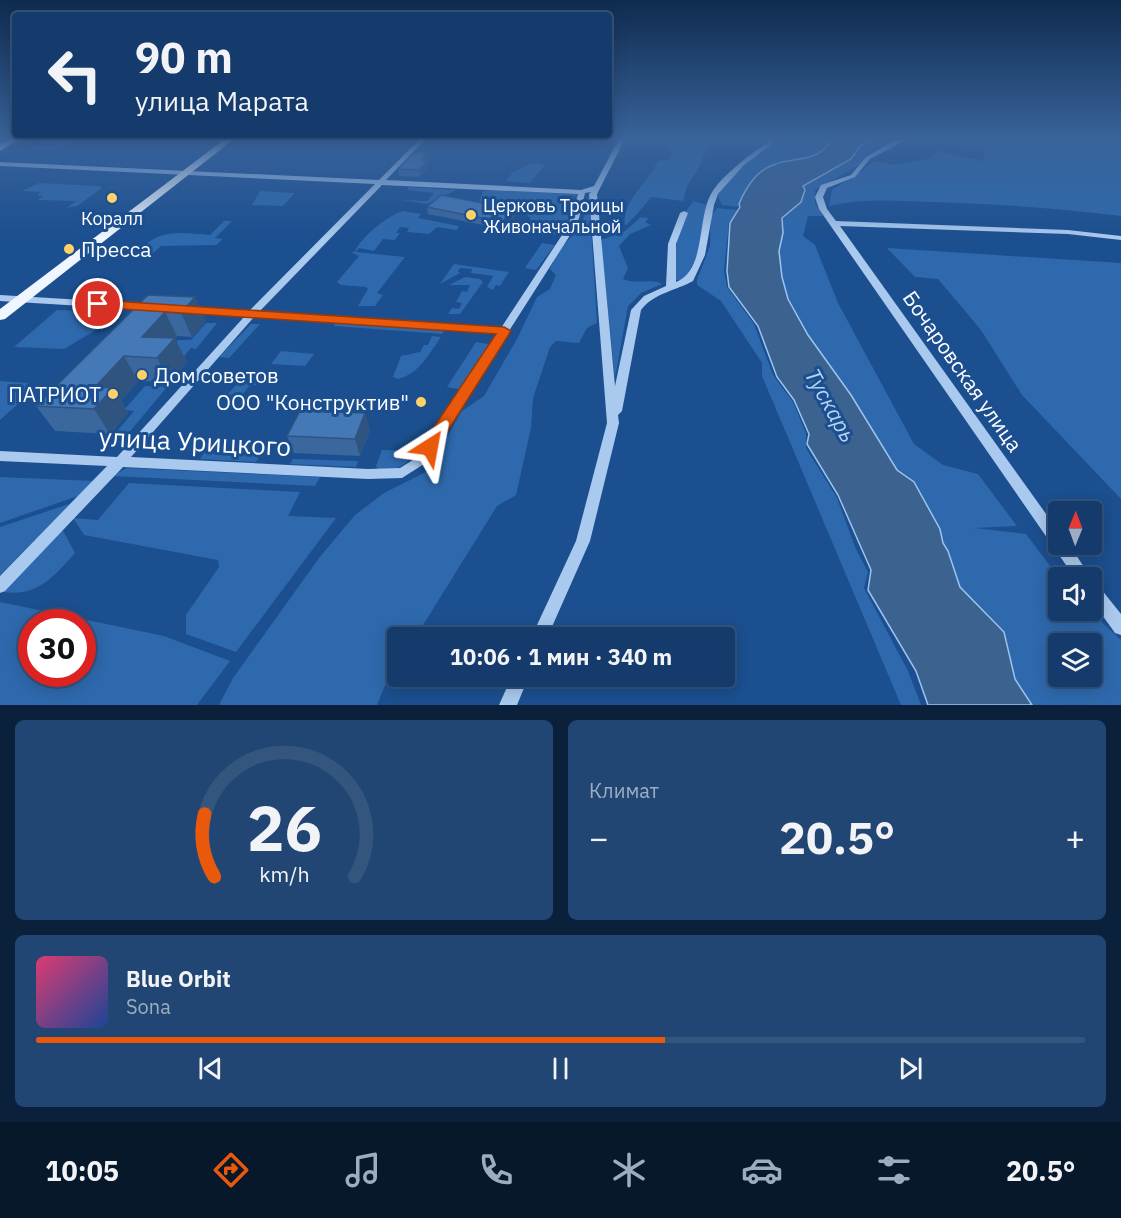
<!DOCTYPE html>
<html lang="ru">
<meta charset="utf-8">
<style>
:root{--surface:#143b6b;--page:#214673;--text:#f1f3f6;--muted:#9dadc1;--line:#33557e;--accent:#ea580c}
body{margin:0;font-family:"IBM Plex Sans",sans-serif;background:var(--page);color:var(--text);height:100vh;display:flex;flex-direction:column;font-size:22px;white-space:nowrap}
*{box-sizing:border-box;margin:0}
p{font-size:20px;color:var(--muted)}
.icon{flex:none;width:33px;height:33px;fill:none;stroke:currentColor;stroke-width:2;stroke-linecap:round;stroke-linejoin:round}
.map{position:relative;height:705px;overflow:hidden}
.sheet{display:flex;flex-direction:column;gap:15px;padding:15px;background:#0b203b;flex:1}
.sheet>*{flex:none}
.hud{position:absolute;left:12px;top:12px;width:600px;height:126px;border-radius:6px;box-shadow:0 3px 15px #0003,0 0 0 2px var(--line);background:#143b6b;color:var(--text);overflow:hidden}
.needle{width:39px;rotate:1deg}
.buttons{position:absolute;left:1048px;top:501px;display:grid;gap:12px}
.buttons a{display:grid;place-items:center;width:54px;height:54px;border-radius:6px;background:var(--surface);box-shadow:0 3px 15px #0003,0 0 0 2px var(--line);font-size:30px}
.speed{position:absolute;left:18px;top:609px;display:flex;gap:12px;font-size:30px;font-weight:700;text-align:center}
.speed>*{display:grid;place-content:center;width:78px;height:78px;border-radius:50%;background:var(--surface);box-shadow:0 3px 15px #0003,0 0 0 2px var(--line);line-height:1}
.speed .limit{border:9px solid #d22;background:#fff;color:#111}
.pin{position:absolute;display:grid;place-items:center;width:51px;height:51px;color:#fff;margin:-26px;border:3px solid #fff;border-radius:50%;box-shadow:0 2px 6px #0007}
.me{position:absolute;width:66px;margin:-33px;rotate:34deg;stroke-linejoin:round;filter:drop-shadow(0 0 4px #0008)}
.turn{display:flex;align-items:center;gap:21px;height:126px;padding:0 24px;font-size:27px}
.turn .icon{width:78px;height:78px;stroke-width:2.5}
.turn b{display:block;font-size:42px;line-height:51px}
.big{font-size:45px;font-weight:800;line-height:1.1}
.sheet .card{flex:1;display:flex;flex-direction:column;justify-content:center;gap:9px;min-width:0;padding:0 21px;border-radius:9px;background:var(--page)}
.sheet .dial{align-items:center;gap:0}
.dial svg{height:156px;overflow:visible;fill:none;stroke:var(--line);stroke-width:7;stroke-linecap:round;text-anchor:middle}
.dial text{fill:var(--text);stroke:none}
.song{display:flex;align-items:center;gap:18px}
.cover{width:72px;height:72px;border-radius:9px;background:linear-gradient(135deg,hsl(340 70% 55%),hsl(220 70% 35%))}
.played{height:6px;border-radius:3px;background:linear-gradient(90deg,var(--accent) 60%,var(--line) 60%)}
.keys{display:flex;justify-content:space-around;direction:ltr}
.heat{display:flex;justify-content:space-between;align-items:center;font-size:33px;direction:ltr}
.sheet .tiles{flex:1;display:grid;gap:15px;grid-template-columns:1fr 1fr}
.card:last-child{grid-column:span 2}
.trip{position:absolute;left:387px;top:627px;width:348px;height:60px;border-radius:6px;background:var(--surface);box-shadow:0 3px 15px #0003,0 0 0 2px var(--line);font-weight:800;line-height:60px;text-align:center}
.dock{display:flex;height:96px;justify-content:space-around;align-items:center;background:#08182b;color:var(--muted)}
.dock .icon{width:42px;height:42px}
.dock .on{color:var(--accent)}
.dock b{font-size:27px;color:var(--text)}
.map>svg:first-child{display:block}
</style>
<div class="map">
<svg width="1121" height="705" viewBox="0 0 1121 705">
<rect width="100%" height="100%" fill="#1b4f8f"/>
<g fill="#2e69ad" fill-rule="evenodd">
<path d="M49 139 81 140 53 150H29Z"/>
<path d="M665 139H716L703 155 702 162 687 186 683 201 651 197C642 208 635 217 625 226 621 201 648 183 658 161L669 160 672 152Z"/>
<path d="M779 139H834L820 153 795 162 774 164 740 207 722 205 718 196 720 192 743 165Z"/>
<path d="M879 139H896L873 149 859 165 815 190V203L823 216H808L803 236 815 245 838 303 914 444 943 465 978 474 1017 526 974 528 1026 534 1059 578V610L1090 611 1121 640V705H1032L1015 679 1004 632 960 587 948 551 943 543 940 529 914 482 897 470 851 395 808 335 788 299 782 277 779 250 783 233 782 219 801 202 802 187 851 159 861 145ZM1059 644H1092V676H1059Z"/>
<path d="M974 139H1121V216C1059 208 996 204 933 202 898 201 864 198 829 206L832 190 862 171 874 161 894 165 931 158 939 151 983 161 986 151 962 145Z"/>
<path d="M532 163 545 165 530 183 506 181 513 172Z"/>
<path d="M39 183 99 186 102 188 77 206 67 208 76 201 38 200 43 196 37 195 41 192 22 191Z"/>
<path d="M396 185 577 194 576 196 559 195 574 197 569 208 573 212 558 234 546 236 521 232 531 219 524 212 481 204 479 202 483 191H493Z"/>
<path d="M409 187 456 190 427 204 401 200 427 201 434 193 407 190Z"/>
<path d="M260 191 295 193 283 206 252 205Z"/>
<path d="M589 195 597 323 587 328 579 343 556 341 550 347 533 398 531 428 516 495 497 506 420 630 413 637 398 638 397 656 377 705H219L233 678 319 558 355 515 384 493 426 472 462 411 484 396 517 339 537 297 550 289 556 275 550 269 559 250 582 225Z"/>
<path d="M694 201 706 205 698 255 684 280H675C675 256 675 220 694 201Z"/>
<path d="M717 208 738 210 729 222 724 271 727 287 754 324 773 375 793 402 806 433V448L837 498 856 549 868 572 864 588 908 671 921 705H901L762 376V363L721 301 697 285V280L710 246 711 216Z"/>
<path d="M403 211 421 214 418 218 459 226 457 230 437 227 429 234 407 232 409 228 400 227 396 233H400L395 240 383 239 374 251 359 248 356 252 405 257 377 293 383 295 375 306H358L368 289 366 287 341 285 337 282 359 256 351 252H355C358 239 391 213 403 211Z"/>
<path d="M641 217 649 218 645 222 651 225 630 234 619 246 628 268 623 279C636 285 651 278 662 284L641 293 628 306 615 378 601 240 625 231Z"/>
<path d="M224 221H232L215 238 223 239 216 245 161 246 152 254H143L141 250C158 228 184 233 210 235Z"/>
<path d="M542 243 555 245 536 270 525 268Z"/>
<path d="M887 248 1121 263V499L1022 395 981 330 938 279 915 277Z"/>
<path d="M454 264 509 272 500 286 496 285 493 290 487 287 493 276 471 273 472 269 460 268 458 271 460 273 440 284Z"/>
<path d="M465 277 480 279 483 282 460 314H448L452 308 459 309 462 303 456 302 462 291 467 292 470 285H449Z"/>
<path d="M57 310 100 312 101 327 64 349 14 347Z"/>
<path d="M206 323H217L196 349 191 348 181 360 161 359 178 340H191Z"/>
<path d="M335 323 445 330 442 334 334 326Z"/>
<path d="M251 324H260L229 358 219 357Z"/>
<path d="M432 336 441 337C428 355 420 373 398 379L393 377 401 356 420 352 424 345H428Z"/>
<path d="M476 342 493 345 465 386 458 389 447 387Z"/>
<path d="M281 351 314 354 305 366 271 364Z"/>
<path d="M250 370 260 371 265 375 260 384 248 387 242 396 227 395Z"/>
<path d="M0 381 28 383 19 403 0 420Z"/>
<path d="M145 386 167 387 127 435H114L134 411 124 410Z"/>
<path d="M382 450 414 451C407 467 395 470 378 470L376 466Z"/>
<path d="M204 453 260 456 256 462 200 459Z"/>
<path d="M293 459 358 461 356 467 290 464Z"/>
<path d="M127 468 320 477 315 486 112 476Z"/>
<path d="M0 477 94 481 78 496 0 523Z"/>
<path d="M129 483 300 492 288 516 336 518 236 652 186 634V615L219 567 218 560 84 535 73 518 98 520Z"/>
<path d="M72 503 0 575V527Z"/>
<path d="M62 529 75 553C53 577 38 597 3 592Z"/>
<path d="M0 602 164 636 230 661 197 705H0ZM82 622V674H32V622Z"/>
</g>
<path fill="#3c6290" stroke="#9cc4f0" stroke-width="1.5" d="M834 139H879L861 145 851 159 803 186 805 190 801 202 782 218 783 233 779 251 782 277 788 299 808 335 851 395 897 470 914 482 940 529 943 543 948 551 960 587 1004 632 1015 679 1032 705H928L916 671 868 590 871 570 838 495 807 444 809 434 794 400 777 377 758 326 729 287 727 271 730 223 740 207 739 204C746 187 758 169 776 164 789 159 802 161 817 154 823 151 828 144 834 139Z"/>
<g fill="none" stroke-linecap="round" stroke-linejoin="round">
<g fill="#a9c9ee" fill-rule="evenodd">
<path d="M420 139H426L386 180 581 190 594 186 619 139H625L597 194 615 386 631 310 644 296 666 286 668 244 680 213 684 211 688 213 676 244V282C706 270 697 219 711 194 721 176 750 155 767 143L769 139H775L771 145 744 165 718 194 714 205 705 255 693 281C675 291 654 293 641 310L622 411 618 415 619 423 590 541 547 638H531L576 541 607 423 589 194 591 192 585 193 579 218 574 229 424 464 402 478 368 479 123 467 5 591 0 593V576L107 466 0 461V451L117 457 244 317 189 313 184 310 186 308 249 311 375 184 0 166V162L379 180ZM382 185 578 194 571 218 566 229 501 328 259 312ZM254 317 497 334 416 458 400 468 368 469 131 457Z"/>
<path d="M908 139 870 159 855 177 827 188 823 197 827 209 836 221 1068 230 1121 236V240L1068 234 840 226 1059 532V544H1069L1091 578H1075L819 209 815 197 821 185 851 175 866 157 895 140Z"/>
<path d="M0 295 149 304 154 307 149 310 0 301Z"/>
<path d="M1092 582 1097 584 1121 614V635L1115 633 1092 601Z"/>
<path d="M512 676H529L517 705H499Z"/>
</g>
<g fill="#f0f6ff" fill-rule="evenodd">
<path d="M10 139H20L0 151V144Z"/>
<path d="M225 139H234L5 319 0 320V309Z"/>
</g>
</g>
<g fill="#3a679d">
<path d="M427 153 428 167 420 177 399 176 398 169Z"/>
<path d="M427 207 515 216 503 229 428 214Z"/>
<path d="M148 295 206 321 192 337 177 336 175 339 187 362 170 382 138 381 121 401 128 413 110 434 55 431 36 406Z"/>
<path d="M370 430 360 456 294 453 287 436Z"/>
</g>
<g fill="#305480">
<path d="M427 153 428 167 420 177 419 170 421 160Z"/>
<path d="M514 209 515 216 503 229 502 222Z"/>
<path d="M195 297 206 321 192 337 181 313Z"/>
<path d="M165 312 177 336 175 339 187 362 170 382 157 358 142 337Z"/>
<path d="M124 356 138 381 121 401 128 413 110 434 94 409 95 387Z"/>
<path d="M365 413 370 430 360 456 355 439Z"/>
</g>
<g fill="#4478b7" stroke="#305480" stroke-width="1.5">
<path d="M414 152 427 153 421 160 427 161 419 170 398 169Z"/>
<path d="M441 195 514 209 502 222 427 207Z"/>
<path d="M148 295 195 297 181 313 165 312 142 337 175 338 157 358 124 356 95 387 113 388 94 409 36 406Z"/>
<path d="M300 411 365 413 355 439 287 436Z"/>
</g>
<linearGradient id="sky" x2="0" y2="1"><stop stop-color="#0f2b4f"/><stop offset="0.58" stop-color="#39639b"/><stop offset="1" stop-color="#39639b" stop-opacity="0"/></linearGradient>
<rect width="1121" height="238" fill="url(#sky)"/>
<path fill="#ea580c" stroke="#983908" stroke-width="1.5" d="M98 300 504 327 511 331 435 451H424L422 447 424 442 496 334 93 307 91 304Z"/>
<g fill="#ffd166" stroke="#1b4f8f" stroke-width="2">
<circle cx="112" cy="198" r="6"/>
<circle cx="471" cy="215" r="6"/>
<circle cx="69" cy="249" r="6"/>
<circle cx="142" cy="375" r="6"/>
<circle cx="113" cy="394" r="6"/>
<circle cx="421" cy="402" r="6"/>
</g>
<g text-anchor="middle" dominant-baseline="central" stroke-width="6" stroke-linejoin="round" paint-order="stroke">
<g font-size="18" fill="#fff" stroke="#1b4f8f" text-anchor="start">
<text x="483" y="205">Церковь Троицы<tspan x="483" dy="21">Живоначальной</tspan></text>
<text x="112" y="218" text-anchor="middle">Коралл</text>
</g>
<g font-size="21" fill="#fff" stroke="#1b4f8f" text-anchor="start">
<text x="81" y="249">Пресса</text>
<text x="154" y="375">Дом советов</text>
<text x="101" y="394" text-anchor="end">ПАТРИОТ</text>
<text x="409" y="402" text-anchor="end">ООО "Конструктив"</text>
</g>
<g font-size="21" fill="#fff" stroke="#1b4f8f">
<text transform="translate(963 371) rotate(55)">Бочаровская улица</text>
</g>
<g font-size="22" font-style="italic" fill="#b5d3f5" stroke="#1b4f8f">
<text transform="translate(831 405) rotate(61)">Тускарь</text>
</g>
<g font-size="26" fill="#fff" stroke="#1b4f8f">
<text transform="translate(195 441) rotate(3)">улица Урицкого</text>
</g>
</g>
</svg>
<div class="buttons">
<a><svg class="needle" viewBox="-14 -14 28 28"><path d="M0-13l5 13h-10z" fill="#e53935"/><path d="M0 13l5-13h-10z" fill="#9dadc1"/></svg></a>
<a><svg class="icon" aria-label="sound" viewBox="0 0 24 24"><path d="M4 9h4l5-4v14l-5-4H4zM17 9q2 3 0 6"/></svg></a>
<a><svg class="icon" aria-label="layers" viewBox="0 0 24 24"><path d="M12 4l9 5-9 5-9-5zM3 14l9 5 9-5"/></svg></a>
</div>
<div class="speed"><div class="limit">30</div></div>
<div class="pin" style="left:98px;top:304px;background:#d93025"><svg class="icon" aria-label="arrive" viewBox="0 0 24 24"><path d="M6 21V4h12l-3 4 3 4H6"/></svg></div>
<svg class="me" style="left:430px;top:447px" viewBox="-20 -20 40 40"><path d="M0-17L14 15 0 8-14 15z" fill="#ea580c" stroke="#fff" stroke-width="4"/></svg>
<div class="trip">10:06 · 1 мин · 340 m</div>
<div class="hud">
<div class="turn"><svg class="icon" aria-label="left" viewBox="0 0 24 24"><path d="M17 20v-9H6M10 6l-5 5 5 5"/></svg><div><b>90 m</b>улица Марата</div></div>
</div>
</div>
<section class="sheet">
<div class="tiles">
<div class="card dial"><svg viewBox="0 0 100 80">
<path d="M14 69A42 42 0 1 1 86 69"/>
<path d="M14 69A42 42 0 0 1 9 37" stroke="#ea580c"/>
<text x="50" y="56" font-size="32" font-weight="700">26</text>
<text x="50" y="72" font-size="11">km/h</text>
</svg></div>
<div class="card"><p>Климат</p>
<div class="heat"><a>−</a><b class="big">20.5°</b><a>+</a></div>
</div>
<div class="card">
<div class="song"><i class="cover"></i><div><b>Blue Orbit</b><p>Sona</p></div></div>
<div class="played"></div>
<div class="keys"><svg class="icon" aria-label="previous" viewBox="0 0 24 24"><path d="M18 5L8 12l10 7zM5 5v14"/></svg><svg class="icon" aria-label="pause" viewBox="0 0 24 24"><path d="M8 5v14M16 5v14"/></svg><svg class="icon" aria-label="next" viewBox="0 0 24 24"><path d="M6 5l10 7-10 7zM19 5v14"/></svg></div>
</div>
</div>
</section>
<nav class="dock">
<b>10:05</b>
<svg class="icon on" aria-label="directions" viewBox="0 0 24 24"><path d="M12 3l9 9-9 9-9-9zM9 14v-3h6M13 9l2 2-2 2"/></svg>
<svg class="icon" aria-label="music" viewBox="0 0 24 24"><path d="M9 18V5l10-2v13"/><circle cx="6" cy="18" r="3"/><circle cx="16" cy="16" r="3"/></svg>
<svg class="icon" aria-label="phone" viewBox="0 0 24 24"><path d="M5 4h4l2 5-3 2q2 4 5 5l2-3 5 2v4C11 20 4 13 5 4z"/></svg>
<svg class="icon" aria-label="climate" viewBox="0 0 24 24"><path d="M12 3v18M4 7l16 10M4 17L20 7"/></svg>
<svg class="icon" aria-label="car" viewBox="0 0 24 24"><path d="M5 17H2v-5l4-1 3-4h7l3 4 3 1v5h-3M9 17h6M6 11h13"/><circle cx="7" cy="17" r="2"/><circle cx="17" cy="17" r="2"/></svg>
<svg class="icon" aria-label="filters" viewBox="0 0 24 24"><path d="M4 7h16M4 17h16"/><circle cx="9" cy="7" r="2"/><circle cx="15" cy="17" r="2"/></svg>
<b>20.5°</b>
</nav>
